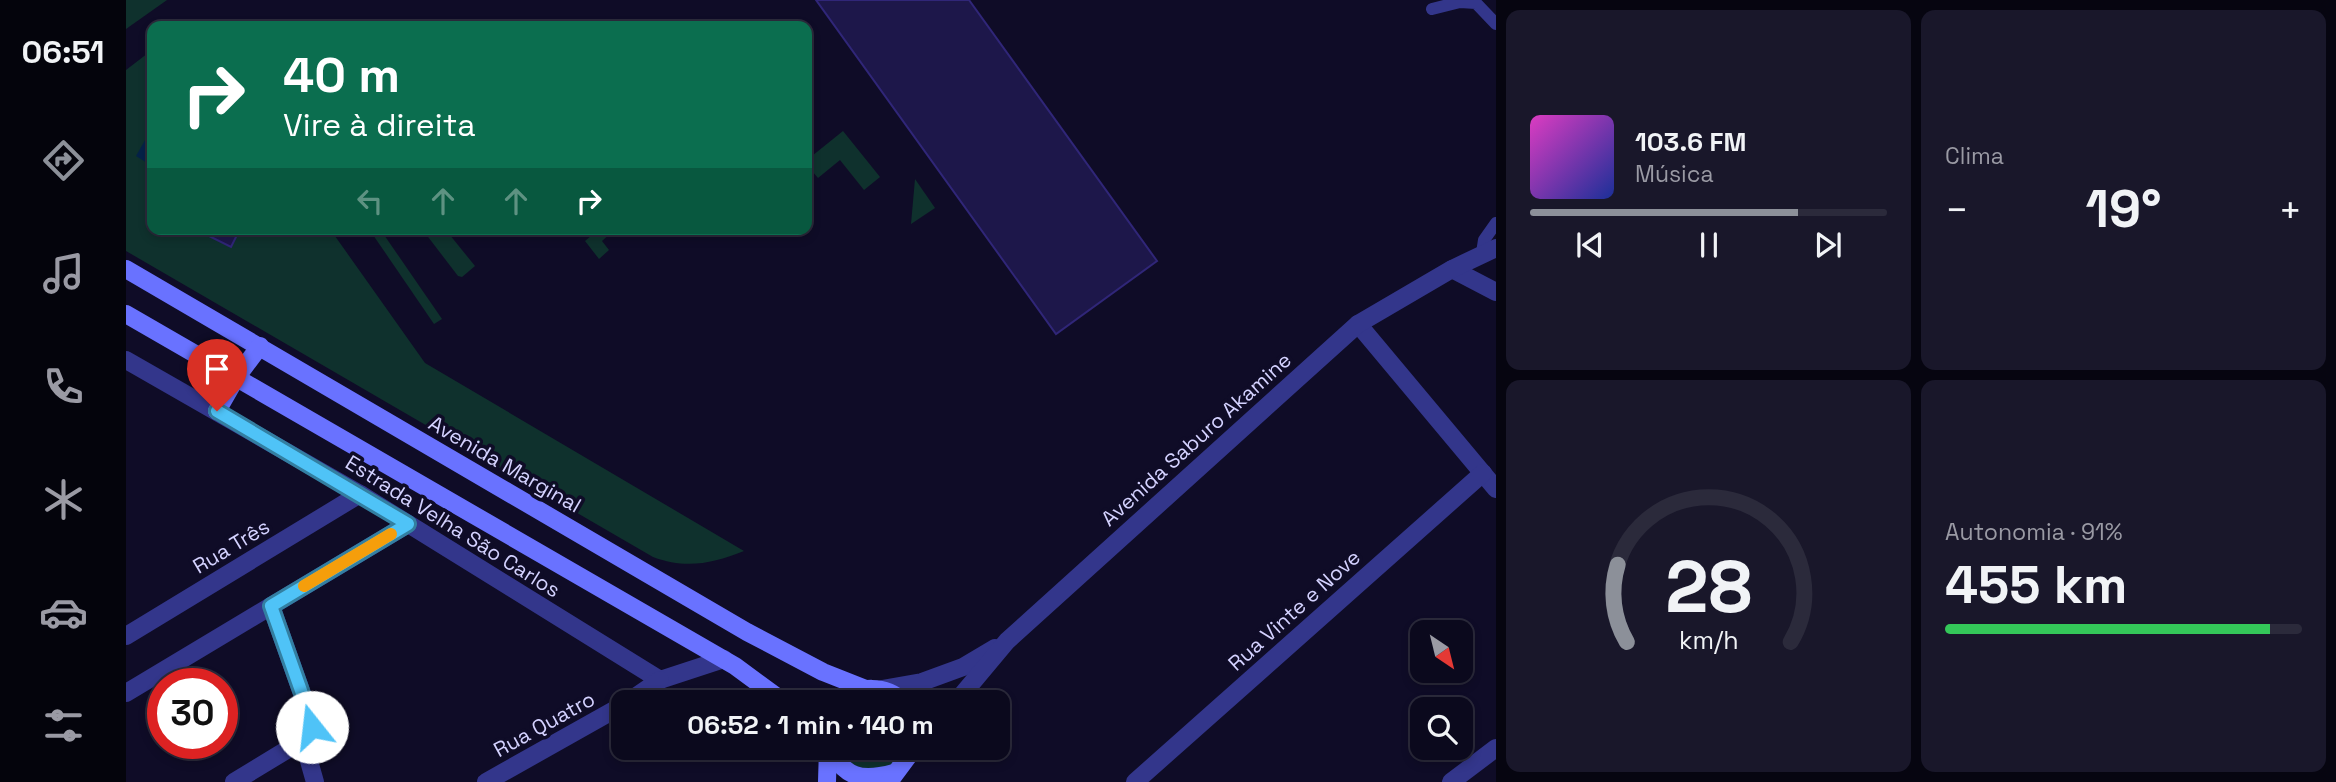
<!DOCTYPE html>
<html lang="pt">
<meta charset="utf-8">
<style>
:root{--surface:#0b091d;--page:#19172a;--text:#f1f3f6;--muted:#9a9aa4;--line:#2b2a3b;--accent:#8c9099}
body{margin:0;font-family:"Space Grotesk",sans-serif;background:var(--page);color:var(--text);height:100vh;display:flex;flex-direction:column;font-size:26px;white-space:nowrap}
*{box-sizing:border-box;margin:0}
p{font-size:23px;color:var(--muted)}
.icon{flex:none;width:38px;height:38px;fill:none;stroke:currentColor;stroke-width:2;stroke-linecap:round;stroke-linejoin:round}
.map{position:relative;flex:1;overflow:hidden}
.side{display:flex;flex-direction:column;gap:10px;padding:10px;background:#060510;width:840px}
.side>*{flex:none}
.top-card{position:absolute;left:21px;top:21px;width:665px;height:214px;border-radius:14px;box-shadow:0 4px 10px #0003,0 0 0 2px var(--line);background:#0b6e4f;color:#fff;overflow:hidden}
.needle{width:46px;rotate:145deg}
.tools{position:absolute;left:1284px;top:620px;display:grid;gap:14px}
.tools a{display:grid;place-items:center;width:63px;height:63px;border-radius:14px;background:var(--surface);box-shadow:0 4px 10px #0003,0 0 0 2px var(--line);font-size:35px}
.speed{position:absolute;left:21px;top:668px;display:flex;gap:14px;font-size:35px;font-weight:700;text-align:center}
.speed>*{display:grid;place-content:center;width:91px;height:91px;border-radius:50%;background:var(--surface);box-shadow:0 4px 10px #0003,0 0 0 2px var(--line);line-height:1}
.speed .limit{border:10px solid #d22;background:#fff;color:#111}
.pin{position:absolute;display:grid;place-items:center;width:60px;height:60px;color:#fff;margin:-72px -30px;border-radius:50% 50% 50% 0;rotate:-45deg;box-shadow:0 0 7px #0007}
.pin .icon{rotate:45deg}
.me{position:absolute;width:77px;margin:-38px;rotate:344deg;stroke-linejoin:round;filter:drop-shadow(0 0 5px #0008)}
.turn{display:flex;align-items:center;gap:24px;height:147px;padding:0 21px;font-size:32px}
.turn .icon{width:91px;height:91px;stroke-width:2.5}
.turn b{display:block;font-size:49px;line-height:60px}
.lanes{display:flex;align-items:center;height:66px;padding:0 21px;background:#0003;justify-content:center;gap:35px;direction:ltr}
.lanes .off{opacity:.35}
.big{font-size:52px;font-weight:600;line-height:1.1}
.side .card{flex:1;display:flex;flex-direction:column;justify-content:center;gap:10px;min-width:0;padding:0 24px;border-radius:14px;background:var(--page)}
.side .dial{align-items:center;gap:0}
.dial svg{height:182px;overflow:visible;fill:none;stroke:var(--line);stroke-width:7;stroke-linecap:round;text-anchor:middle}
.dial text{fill:var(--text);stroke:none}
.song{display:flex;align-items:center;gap:21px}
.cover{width:84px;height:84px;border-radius:10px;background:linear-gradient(135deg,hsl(310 70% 55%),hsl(230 70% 35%))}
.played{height:7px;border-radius:4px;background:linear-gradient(90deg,var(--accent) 75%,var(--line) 75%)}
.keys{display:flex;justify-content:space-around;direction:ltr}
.heat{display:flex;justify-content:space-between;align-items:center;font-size:38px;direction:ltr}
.charge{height:10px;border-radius:5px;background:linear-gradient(90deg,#34c759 91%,var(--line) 0)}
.side .tiles{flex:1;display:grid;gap:10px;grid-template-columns:repeat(2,1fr)}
.trip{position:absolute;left:485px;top:690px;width:399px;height:70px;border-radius:14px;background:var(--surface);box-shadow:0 4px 10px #0003,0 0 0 2px var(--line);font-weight:600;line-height:70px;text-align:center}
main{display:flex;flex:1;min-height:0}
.dock{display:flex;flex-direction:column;width:126px;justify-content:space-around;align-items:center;background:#04040c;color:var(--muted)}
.dock .icon{width:49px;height:49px}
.dock .active{color:var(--accent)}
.dock b{font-size:32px;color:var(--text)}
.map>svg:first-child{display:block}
</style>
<main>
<nav class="dock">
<b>06:51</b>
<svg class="icon active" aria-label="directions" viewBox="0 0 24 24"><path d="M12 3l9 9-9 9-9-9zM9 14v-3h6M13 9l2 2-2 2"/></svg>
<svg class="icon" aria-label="music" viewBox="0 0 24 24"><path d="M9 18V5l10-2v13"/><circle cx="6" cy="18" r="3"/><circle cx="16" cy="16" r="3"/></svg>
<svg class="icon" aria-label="phone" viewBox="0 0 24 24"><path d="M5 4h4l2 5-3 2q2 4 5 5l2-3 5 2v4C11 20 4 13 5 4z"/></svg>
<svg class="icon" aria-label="climate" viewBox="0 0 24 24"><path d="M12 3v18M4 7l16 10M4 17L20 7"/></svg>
<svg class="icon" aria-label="car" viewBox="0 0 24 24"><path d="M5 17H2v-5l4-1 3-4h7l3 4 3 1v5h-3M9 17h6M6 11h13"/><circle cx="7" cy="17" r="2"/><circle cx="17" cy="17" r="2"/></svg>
<svg class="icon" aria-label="filters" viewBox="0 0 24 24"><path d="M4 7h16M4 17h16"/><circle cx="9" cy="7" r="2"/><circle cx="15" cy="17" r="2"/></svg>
</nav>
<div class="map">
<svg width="1370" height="782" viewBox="0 0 1370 782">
<rect width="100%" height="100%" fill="#0f0c27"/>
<g fill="#0f312d">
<path d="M0 0H41L0 29Z"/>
<path d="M26 50V229H204L299 363 618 551C586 564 559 569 527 557L0 251V70Z"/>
<path d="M717 131 754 177 738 190 714 160 692 178 681 165V160Z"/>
<path d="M789 179 809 208 785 224Z"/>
<path d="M243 229H254L316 319 308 324Z"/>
<path d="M296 229H319L349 266 336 277 332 276Z"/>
<path d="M473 229H483L486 232 476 241 483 250 473 259 459 241Z"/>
<path d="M713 747H781L765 766 741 769 729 766 719 758Z"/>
</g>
<path fill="#052248" d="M26 128V166L10 156Z"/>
<g fill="#1d174a" stroke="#302678" stroke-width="2">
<path d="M690 0H843L1031 261 930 334Z"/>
<path d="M79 229H114L105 247 77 233Z"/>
</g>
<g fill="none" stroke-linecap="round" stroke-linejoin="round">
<g stroke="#33368b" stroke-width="12">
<path d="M1306 9 1334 2 1350 3 1370 24"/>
<path d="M1356 253 1358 240 1370 223"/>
</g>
<g stroke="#33368b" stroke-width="18">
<path d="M1326 269 1370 292"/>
<path d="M1232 324 1370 489"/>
<path d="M0 360 234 494 534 680 598 659"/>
<path d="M0 636 234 494"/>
<path d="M756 689 796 682 837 667 869 648"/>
<path d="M0 693 282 524"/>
<path d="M502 702 534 680"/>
<path d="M830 702 881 641 1232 324 1326 269 1370 248"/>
<path d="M177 740 189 782"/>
<path d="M108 782 177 740 186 727 184 716 145 606"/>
<path d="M360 782 497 705"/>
<path d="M1009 782 1357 473"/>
<path d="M1325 782 1370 748"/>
</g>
<g stroke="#6972ff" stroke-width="18">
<path d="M0 269 621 632 697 672 740 689"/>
<path d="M0 314 609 666 658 702"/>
<path d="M91 411 110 378 134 346"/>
<path d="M715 702C730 684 762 685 777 702"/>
<path d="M702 747C719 778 735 782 768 773"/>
<path d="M701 782 702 747"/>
<path d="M763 782 789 747"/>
</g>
</g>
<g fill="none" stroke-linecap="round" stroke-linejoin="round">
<g stroke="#337fa1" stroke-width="18">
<path id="route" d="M91 411 282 524 145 606 184 716 186 727"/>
</g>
<use href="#route" stroke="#4fc3f7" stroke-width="12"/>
<path stroke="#f59e0b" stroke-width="12" d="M178 586 265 534"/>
</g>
<g text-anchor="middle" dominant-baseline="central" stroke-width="7" stroke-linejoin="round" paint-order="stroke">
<g font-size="21" fill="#d4d2ff" stroke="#0f0c27">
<text transform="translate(1070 439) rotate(-42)">Avenida Saburo Akamine</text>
<text transform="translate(379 464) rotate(30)">Avenida Marginal</text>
<text transform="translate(327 526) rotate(32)">Estrada Velha São Carlos</text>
<text transform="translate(105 546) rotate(-31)">Rua Três</text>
<text transform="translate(1168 610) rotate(-42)">Rua Vinte e Nove</text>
<text transform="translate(418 724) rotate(-29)">Rua Quatro</text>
</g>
</g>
</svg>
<div class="tools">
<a><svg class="needle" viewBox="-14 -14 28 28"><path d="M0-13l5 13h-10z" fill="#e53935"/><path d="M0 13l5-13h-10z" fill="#9a9aa4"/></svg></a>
<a><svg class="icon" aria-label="search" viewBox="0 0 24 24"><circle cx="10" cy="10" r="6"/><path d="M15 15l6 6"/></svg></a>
</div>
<div class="speed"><div class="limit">30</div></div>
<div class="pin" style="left:91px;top:411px;background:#d93025"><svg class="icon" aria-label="arrive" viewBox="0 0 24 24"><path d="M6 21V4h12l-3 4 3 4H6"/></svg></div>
<svg class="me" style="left:186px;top:727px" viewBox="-20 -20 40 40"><circle r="19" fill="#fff"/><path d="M0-13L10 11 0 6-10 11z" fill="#4fc3f7"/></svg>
<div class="trip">06:52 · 1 min · 140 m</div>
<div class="top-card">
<div class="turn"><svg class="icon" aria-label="right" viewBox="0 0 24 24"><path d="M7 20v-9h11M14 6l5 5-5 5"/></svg><div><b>40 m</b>Vire à direita</div></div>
<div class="lanes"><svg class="icon off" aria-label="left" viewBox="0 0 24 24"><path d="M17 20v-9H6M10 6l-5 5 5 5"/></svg><svg class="icon off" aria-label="ahead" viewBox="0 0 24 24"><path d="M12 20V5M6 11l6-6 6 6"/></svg><svg class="icon off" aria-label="ahead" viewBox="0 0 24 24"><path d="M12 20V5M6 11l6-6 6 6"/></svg><svg class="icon" aria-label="right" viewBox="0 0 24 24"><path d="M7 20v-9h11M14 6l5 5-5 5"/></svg></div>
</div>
</div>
<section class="side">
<div class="tiles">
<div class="card">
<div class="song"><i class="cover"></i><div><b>103.6 FM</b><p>Música</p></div></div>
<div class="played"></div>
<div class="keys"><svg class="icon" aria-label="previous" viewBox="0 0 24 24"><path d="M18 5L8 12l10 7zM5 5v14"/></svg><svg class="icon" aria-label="pause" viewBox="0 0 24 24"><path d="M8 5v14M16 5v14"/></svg><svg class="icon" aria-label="next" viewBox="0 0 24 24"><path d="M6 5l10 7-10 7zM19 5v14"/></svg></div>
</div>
<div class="card"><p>Clima</p>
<div class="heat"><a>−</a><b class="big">19°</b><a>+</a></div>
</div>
<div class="card dial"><svg viewBox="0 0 100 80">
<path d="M14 69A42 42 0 1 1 86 69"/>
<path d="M14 69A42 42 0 0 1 10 35" stroke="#8c9099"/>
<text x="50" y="56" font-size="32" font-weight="700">28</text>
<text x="50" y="72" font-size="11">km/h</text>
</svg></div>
<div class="card"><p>Autonomia · 91%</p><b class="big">455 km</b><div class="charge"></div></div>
</div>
</section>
</main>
